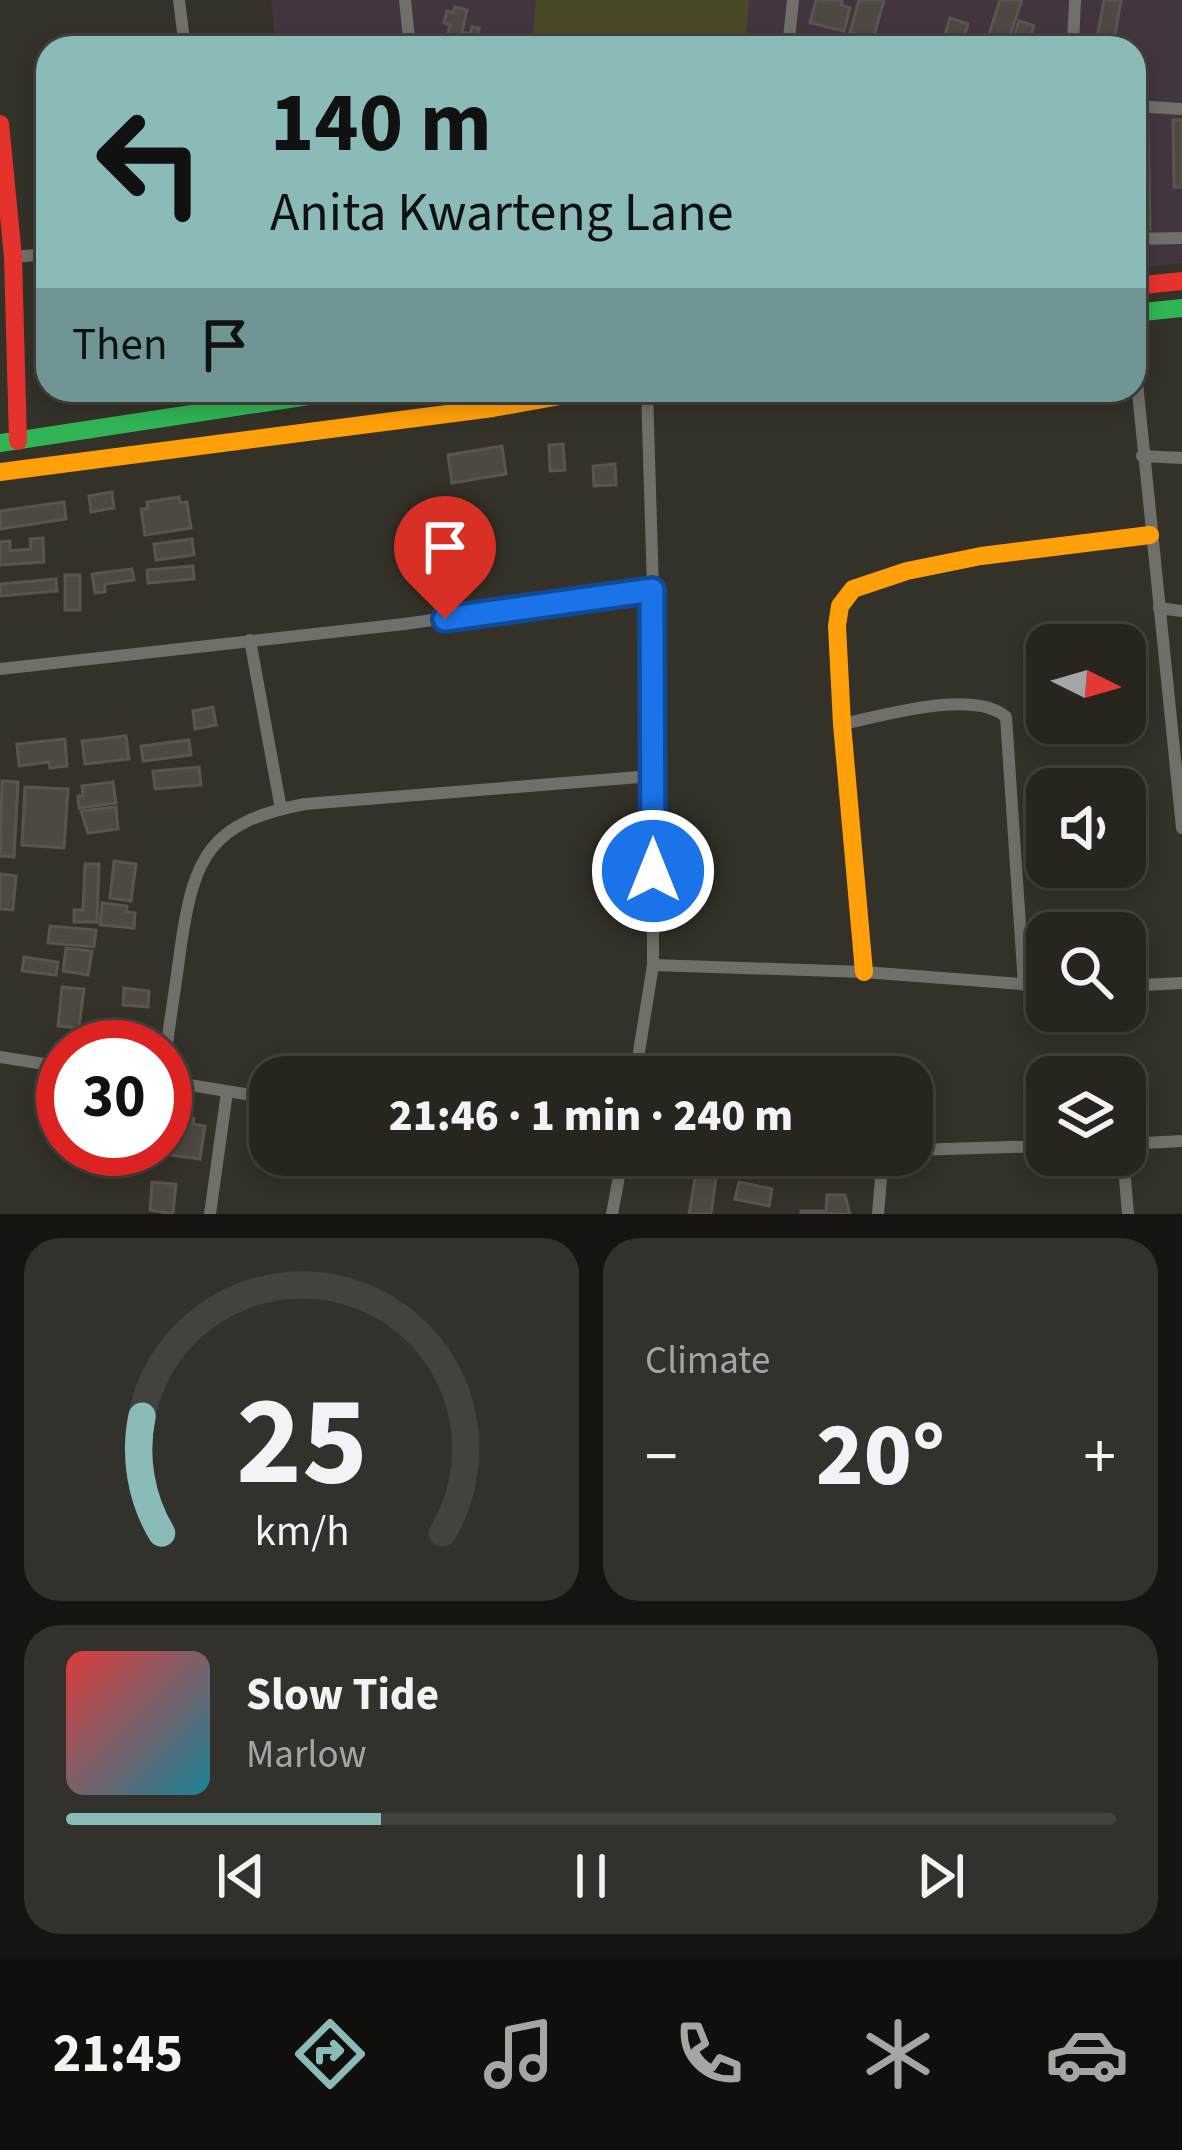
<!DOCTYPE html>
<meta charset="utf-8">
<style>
:root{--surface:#27251e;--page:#33312b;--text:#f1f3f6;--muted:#a4a5a4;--line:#43423c;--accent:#8bbbb9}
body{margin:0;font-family:"Source Sans 3",sans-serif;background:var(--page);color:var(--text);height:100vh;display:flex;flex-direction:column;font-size:45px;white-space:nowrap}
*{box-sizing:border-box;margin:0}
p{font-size:39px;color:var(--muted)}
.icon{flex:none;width:66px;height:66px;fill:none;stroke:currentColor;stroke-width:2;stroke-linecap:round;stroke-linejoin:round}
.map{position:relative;height:1214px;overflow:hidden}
.drawer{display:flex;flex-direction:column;gap:24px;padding:24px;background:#151410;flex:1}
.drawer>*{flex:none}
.hud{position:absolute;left:36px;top:36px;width:1110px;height:366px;border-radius:36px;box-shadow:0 6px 18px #0003,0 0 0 3px var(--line);background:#8bbbb9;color:#111;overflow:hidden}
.needle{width:78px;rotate:95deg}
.fabs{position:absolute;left:1026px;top:624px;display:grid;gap:24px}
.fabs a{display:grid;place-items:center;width:120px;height:120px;border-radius:24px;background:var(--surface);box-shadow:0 6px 18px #0003,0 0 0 3px var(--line);font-size:60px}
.speed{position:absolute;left:36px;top:1020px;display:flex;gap:24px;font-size:60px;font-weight:700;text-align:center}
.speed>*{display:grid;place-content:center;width:156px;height:156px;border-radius:50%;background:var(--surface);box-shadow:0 6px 18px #0003,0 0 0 3px var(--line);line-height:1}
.speed .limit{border:18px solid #d22;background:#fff;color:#111}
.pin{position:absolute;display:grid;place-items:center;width:102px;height:102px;color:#fff;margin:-123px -51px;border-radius:50% 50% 50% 0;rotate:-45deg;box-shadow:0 0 12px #0007}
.pin .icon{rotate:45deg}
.me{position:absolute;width:132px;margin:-66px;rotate:0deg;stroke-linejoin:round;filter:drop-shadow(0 0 9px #0008)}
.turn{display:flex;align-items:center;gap:42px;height:252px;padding:0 36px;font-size:54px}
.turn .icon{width:156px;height:156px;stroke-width:2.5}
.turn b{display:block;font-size:84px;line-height:102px}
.then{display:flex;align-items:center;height:114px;padding:0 36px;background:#0003;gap:24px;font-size:45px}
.big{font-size:90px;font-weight:800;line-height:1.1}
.drawer .card{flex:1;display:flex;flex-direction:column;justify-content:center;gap:18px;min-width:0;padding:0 42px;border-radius:36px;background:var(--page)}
.drawer .dial{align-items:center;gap:0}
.dial svg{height:312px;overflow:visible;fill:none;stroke:var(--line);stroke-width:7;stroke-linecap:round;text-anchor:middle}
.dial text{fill:var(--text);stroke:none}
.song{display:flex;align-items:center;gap:36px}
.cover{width:144px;height:144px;border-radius:18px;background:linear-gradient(135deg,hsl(0 70% 55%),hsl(190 70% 35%))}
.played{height:12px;border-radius:6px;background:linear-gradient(90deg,var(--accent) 30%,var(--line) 30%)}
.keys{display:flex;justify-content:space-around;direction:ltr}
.heat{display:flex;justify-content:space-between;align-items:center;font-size:66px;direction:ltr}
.drawer .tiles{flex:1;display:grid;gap:24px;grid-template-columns:1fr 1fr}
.card:last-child{grid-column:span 2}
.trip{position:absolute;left:249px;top:1056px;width:684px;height:120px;border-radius:36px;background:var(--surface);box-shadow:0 6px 18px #0003,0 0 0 3px var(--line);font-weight:800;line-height:120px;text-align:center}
.menu{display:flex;height:192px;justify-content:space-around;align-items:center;background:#100f0c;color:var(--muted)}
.menu .icon{width:84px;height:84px}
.menu .selected{color:var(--accent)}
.menu b{font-size:54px;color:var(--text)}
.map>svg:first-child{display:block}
</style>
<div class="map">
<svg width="1182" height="1214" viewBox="0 0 1182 1214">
<rect width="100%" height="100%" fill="#343128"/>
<path fill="#423540" d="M271 0H1182V263L1134 269V48H276Z"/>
<path fill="#494a25" d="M536 0H749L745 48H532Z"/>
<g fill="#4d4842" stroke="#59544e" stroke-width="3">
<path d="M816 0H842L841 5 850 8 844 31 810 23Z"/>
<path d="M859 0H884L873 39 865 37 864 48H824L827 37 851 45 854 33 850 32Z"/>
<path d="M1000 0H1022L1010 35 1014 36 1019 21 1034 26 1026 48H1011L1012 42 988 37Z"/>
<path d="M1104 0H1121L1113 48H1095Z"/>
<path d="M455 7 467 10 462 32 470 34 472 27 479 28 475 48H466L468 42 460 40 458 45 446 43 450 25 444 23 447 11 453 13Z"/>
<path d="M950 18 968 24 961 48H941Z"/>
<path d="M1134 120H1148L1150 229H1134Z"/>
<path d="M1173 120H1182V187H1174Z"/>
<path d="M563 444 565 470 550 471 549 445Z"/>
<path d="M502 446 506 474 452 483 448 455Z"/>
<path d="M615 464 616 485 594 486 593 466Z"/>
<path d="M112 492 114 508 91 512 89 496Z"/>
<path d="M179 497 180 503 187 502 191 528 145 535 141 509 148 508 147 502Z"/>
<path d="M64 502 66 519 0 529V511Z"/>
<path d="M43 538 44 562 0 565V542L10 541V551L31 549 30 539Z"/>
<path d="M192 539 194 555 156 560 154 544Z"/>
<path d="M193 566 194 579 148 583 147 570Z"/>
<path d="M132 569 134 580 105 584V592L95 593 92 574Z"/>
<rect x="65" y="575" width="15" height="35"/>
<path d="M56 579 57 591 0 596V584Z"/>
<path d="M213 707 216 725 195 729 193 711Z"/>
<path d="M126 736 129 759 85 764 82 741Z"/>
<path d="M65 739 67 766 50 768 49 762 19 766 17 744Z"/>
<path d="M189 740 191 755 143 761 141 746Z"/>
<path d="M199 767 201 785 155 789 153 771Z"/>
<path d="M2 781 18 782 14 857 0 856Z"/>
<path d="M113 782 116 803 79 808 78 796H83L82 786Z"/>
<path d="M25 787 68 789 64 848 22 845Z"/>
<path d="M116 807 118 829 88 833 81 811Z"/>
<path d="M114 861 136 864 131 901 110 898Z"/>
<path d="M85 864H99L97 922H74V910H83Z"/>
<path d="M0 874 16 876 13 910 0 909Z"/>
<path d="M102 903 127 906 126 912 135 913 134 928 100 925Z"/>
<path d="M50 926 96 930 94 947 48 943Z"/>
<path d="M66 948 92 951 88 975 63 971Z"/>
<path d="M24 957 58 962 56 975 22 971Z"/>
<path d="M62 987 84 989 79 1028 58 1026Z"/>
<path d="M124 988 149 991 148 1007 123 1005Z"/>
<path d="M173 1113 187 1115 194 1119 193 1124 205 1126 200 1159 170 1155 171 1150 167 1149Z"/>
<path d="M696 1173 716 1178 711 1214H689Z"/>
<path d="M152 1182 176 1184 173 1214 150 1210Z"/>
<path d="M739 1182 772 1189 769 1206 735 1199Z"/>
<path d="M827 1195H845L850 1214H801V1211H826Z"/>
</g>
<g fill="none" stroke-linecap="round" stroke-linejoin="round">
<g stroke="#716f69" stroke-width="12">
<path d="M179 0 185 48"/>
<path d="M405 0 410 48"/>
<path d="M1075 0 1073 44 1077 48"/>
<path d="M788 48 793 0"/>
<path d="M1134 106 1182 109"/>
<path d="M1134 239 1182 238"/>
<path d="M13 257 48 254"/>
<path d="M1134 353 1182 828"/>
<path d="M1142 456 1182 458"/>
<path d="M1159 608 1182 611"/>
<path d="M250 640 281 809"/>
<path d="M0 669 404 624 653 589"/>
<path d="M842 724C882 716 974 688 1006 717L1024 985"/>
<path d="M653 965 864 972 1047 986"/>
<path d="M1125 986 1182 983"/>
<path d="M0 1057 63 1067"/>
<path d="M165 1058C170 1020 176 983 181 945 194 856 210 822 305 804L652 776"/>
<path d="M635 1077 653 965V589L647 390"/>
<path d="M165 1081 270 1098"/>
<path d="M1125 1144 1182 1141"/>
<path d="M912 1150 1047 1146"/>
<path d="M1123 1155 1128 1214"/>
<path d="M210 1214 227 1092"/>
<path d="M612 1214 623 1155"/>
<path d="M878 1214 883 1155"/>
</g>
<g stroke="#30b455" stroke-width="18">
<path d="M1134 313 1182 308"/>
<path d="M0 443 348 390"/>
</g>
<g stroke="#ff9f0a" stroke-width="18">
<path d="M0 472 493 408 593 390"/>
<path d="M864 972 842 724 837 626 840 606 853 589 907 571 981 556 1150 535"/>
</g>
<g stroke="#e5322d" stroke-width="18">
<path d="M0 124 13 257 18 441"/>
<path d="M1134 286 1182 281"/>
</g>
</g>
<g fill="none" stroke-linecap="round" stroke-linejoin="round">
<g stroke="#114b97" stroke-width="30">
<path id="route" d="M445 619 652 590 653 871"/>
</g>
<use href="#route" stroke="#1a73e8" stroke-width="21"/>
</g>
</svg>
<div class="fabs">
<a><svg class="needle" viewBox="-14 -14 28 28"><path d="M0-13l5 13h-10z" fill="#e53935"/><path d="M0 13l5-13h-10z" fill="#a4a5a4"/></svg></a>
<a><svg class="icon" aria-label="sound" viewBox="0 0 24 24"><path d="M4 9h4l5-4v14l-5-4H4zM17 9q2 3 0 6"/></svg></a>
<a><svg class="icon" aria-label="search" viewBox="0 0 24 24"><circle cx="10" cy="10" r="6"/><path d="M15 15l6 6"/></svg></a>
<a><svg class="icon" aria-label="layers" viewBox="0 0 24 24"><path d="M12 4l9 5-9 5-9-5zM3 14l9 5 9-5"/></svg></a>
</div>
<div class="speed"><div class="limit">30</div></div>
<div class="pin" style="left:445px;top:619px;background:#d93025"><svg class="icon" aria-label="arrive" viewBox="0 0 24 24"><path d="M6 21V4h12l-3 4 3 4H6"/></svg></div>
<svg class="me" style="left:653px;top:871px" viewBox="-20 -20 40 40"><circle r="17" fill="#1a73e8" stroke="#fff" stroke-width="3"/><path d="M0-11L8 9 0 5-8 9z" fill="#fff"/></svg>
<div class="trip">21:46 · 1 min · 240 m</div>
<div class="hud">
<div class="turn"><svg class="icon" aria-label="left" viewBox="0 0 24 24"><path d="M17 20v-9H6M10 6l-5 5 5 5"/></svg><div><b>140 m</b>Anita Kwarteng Lane</div></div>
<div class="then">Then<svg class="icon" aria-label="arrive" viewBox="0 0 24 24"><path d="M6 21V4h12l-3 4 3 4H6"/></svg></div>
</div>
</div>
<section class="drawer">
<div class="tiles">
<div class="card dial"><svg viewBox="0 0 100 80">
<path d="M14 69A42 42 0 1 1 86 69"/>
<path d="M14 69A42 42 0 0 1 9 39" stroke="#8bbbb9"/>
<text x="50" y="56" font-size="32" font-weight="700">25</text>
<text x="50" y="72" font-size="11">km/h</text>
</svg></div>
<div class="card"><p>Climate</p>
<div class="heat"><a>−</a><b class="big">20°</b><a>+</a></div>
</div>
<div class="card">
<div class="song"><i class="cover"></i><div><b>Slow Tide</b><p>Marlow</p></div></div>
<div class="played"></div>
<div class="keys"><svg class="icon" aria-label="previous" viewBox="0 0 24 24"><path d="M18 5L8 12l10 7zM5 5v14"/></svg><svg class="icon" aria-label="pause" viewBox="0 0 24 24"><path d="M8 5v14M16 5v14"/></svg><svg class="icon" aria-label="next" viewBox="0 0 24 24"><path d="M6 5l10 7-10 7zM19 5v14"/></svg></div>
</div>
</div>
</section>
<nav class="menu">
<b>21:45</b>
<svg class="icon selected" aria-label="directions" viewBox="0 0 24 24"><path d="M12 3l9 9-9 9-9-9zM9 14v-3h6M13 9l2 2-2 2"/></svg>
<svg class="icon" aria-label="music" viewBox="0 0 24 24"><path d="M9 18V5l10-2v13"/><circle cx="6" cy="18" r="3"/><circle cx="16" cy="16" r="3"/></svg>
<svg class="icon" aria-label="phone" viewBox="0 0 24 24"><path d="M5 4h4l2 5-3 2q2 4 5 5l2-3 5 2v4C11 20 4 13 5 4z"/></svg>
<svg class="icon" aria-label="climate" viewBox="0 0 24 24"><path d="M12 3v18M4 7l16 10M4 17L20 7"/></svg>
<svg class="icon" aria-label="car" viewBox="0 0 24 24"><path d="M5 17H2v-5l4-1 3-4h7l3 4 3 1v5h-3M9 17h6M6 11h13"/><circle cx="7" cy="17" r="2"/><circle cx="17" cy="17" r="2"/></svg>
</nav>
